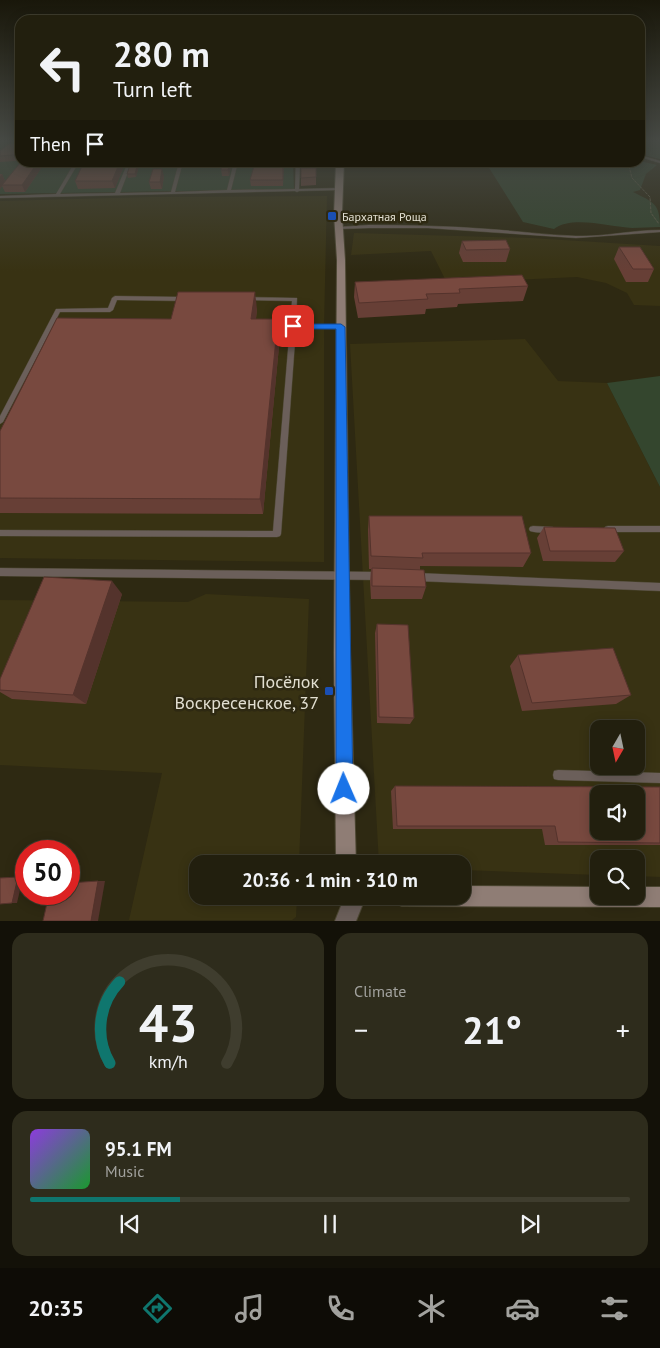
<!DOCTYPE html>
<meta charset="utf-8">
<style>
:root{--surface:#221f0e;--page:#2e2c1c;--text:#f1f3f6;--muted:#a2a29e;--line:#3f3d2e;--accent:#0f766e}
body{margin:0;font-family:"PT Sans",sans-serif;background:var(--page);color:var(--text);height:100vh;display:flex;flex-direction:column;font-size:19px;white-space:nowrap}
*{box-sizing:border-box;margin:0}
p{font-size:16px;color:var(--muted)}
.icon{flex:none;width:28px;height:28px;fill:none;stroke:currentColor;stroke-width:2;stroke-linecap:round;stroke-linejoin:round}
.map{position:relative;height:921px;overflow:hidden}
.drawer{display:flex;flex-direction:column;gap:12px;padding:12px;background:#131108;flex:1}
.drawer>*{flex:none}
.top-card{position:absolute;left:15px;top:15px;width:630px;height:152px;border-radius:15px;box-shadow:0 2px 12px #0003,0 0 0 1px var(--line);background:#221f0e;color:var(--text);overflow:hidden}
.needle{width:32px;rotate:189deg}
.fabs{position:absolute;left:590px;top:720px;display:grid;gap:10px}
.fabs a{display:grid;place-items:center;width:55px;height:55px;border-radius:10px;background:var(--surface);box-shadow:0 2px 12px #0003,0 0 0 1px var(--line);font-size:25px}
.speed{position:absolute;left:15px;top:840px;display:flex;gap:10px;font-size:25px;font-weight:700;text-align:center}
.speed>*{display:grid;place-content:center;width:65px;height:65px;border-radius:50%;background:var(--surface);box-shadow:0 2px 12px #0003,0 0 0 1px var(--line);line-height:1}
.speed .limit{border:8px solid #d22;background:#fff;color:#111}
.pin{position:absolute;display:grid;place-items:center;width:42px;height:42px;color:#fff;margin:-21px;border-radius:10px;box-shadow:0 2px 8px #0006}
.me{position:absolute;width:55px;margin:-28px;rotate:359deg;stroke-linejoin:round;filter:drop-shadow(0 0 4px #0008)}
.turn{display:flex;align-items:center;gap:18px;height:105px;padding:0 15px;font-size:22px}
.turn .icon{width:65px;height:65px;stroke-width:2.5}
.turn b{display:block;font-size:35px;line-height:42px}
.then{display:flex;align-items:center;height:48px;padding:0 15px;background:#0003;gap:10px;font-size:19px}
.big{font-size:38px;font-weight:600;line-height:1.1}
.drawer .card{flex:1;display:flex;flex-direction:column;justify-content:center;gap:8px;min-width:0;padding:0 18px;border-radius:15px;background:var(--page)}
.drawer .dial{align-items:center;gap:0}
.dial svg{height:130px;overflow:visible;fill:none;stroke:var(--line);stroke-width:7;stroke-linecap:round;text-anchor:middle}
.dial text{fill:var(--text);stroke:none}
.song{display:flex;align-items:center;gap:15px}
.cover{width:60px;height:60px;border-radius:8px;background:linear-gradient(135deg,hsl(270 70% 55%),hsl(130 70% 35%))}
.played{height:5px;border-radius:2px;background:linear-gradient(90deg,var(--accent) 25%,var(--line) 25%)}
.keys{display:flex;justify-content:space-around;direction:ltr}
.heat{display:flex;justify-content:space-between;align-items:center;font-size:28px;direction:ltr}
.drawer .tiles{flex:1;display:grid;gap:12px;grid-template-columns:1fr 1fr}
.card:last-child{grid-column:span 2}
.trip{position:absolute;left:189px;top:855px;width:282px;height:50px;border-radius:15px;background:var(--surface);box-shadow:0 2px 12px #0003,0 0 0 1px var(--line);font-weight:600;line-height:50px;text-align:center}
.dock{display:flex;height:80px;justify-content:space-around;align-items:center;background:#0e0c06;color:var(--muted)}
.dock .icon{width:35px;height:35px}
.dock .current{color:var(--accent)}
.dock b{font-size:22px;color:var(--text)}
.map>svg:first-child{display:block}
</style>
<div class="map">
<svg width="660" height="921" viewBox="0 0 660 921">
<rect width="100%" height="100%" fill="#2e2912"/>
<g fill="#383213" fill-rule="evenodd">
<path d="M327 196 324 326V562L0 558V201L150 197Z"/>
<path d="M354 233 531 238 660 246V306L634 305 627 293 606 283 577 277 447 283 431 251 351 255Z"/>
<path d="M525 339 558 381 607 383 660 487V877L636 876V859H599V875L463 870 462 864H379L350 344ZM599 729H636V766H599ZM599 794H636V831H599Z"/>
<path d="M206 594 309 599 299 864H198V896H297L296 917 292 920H129L162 773 0 765V600L188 602Z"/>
</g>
<g fill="#34462e">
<path d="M0 142H20V162L293 163 294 189 0 194Z"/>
<path d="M640 142H660V159L640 154Z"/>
<path d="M640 161 657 165 646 174 640 190 633 192C653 202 660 203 660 227 651 227 641 228 632 228 611 227 572 215 554 229L523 222 486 163Z"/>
<path d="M660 376V487L607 383Z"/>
</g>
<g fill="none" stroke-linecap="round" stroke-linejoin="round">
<g stroke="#4b4631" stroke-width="1">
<g id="lane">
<path d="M640 155 660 161V163L640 157Z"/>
<path d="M75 162H79L60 194 115 193 128 162H132L120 193 171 192 179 162H183L175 192 227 190 234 162H238L231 190 295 189 296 162H300L299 189 339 188 341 189 339 190 299 191 297 192 295 191 0 198V196L56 194Z"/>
<path d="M369 225C409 225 448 226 488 229 517 231 546 235 576 236 604 237 632 230 660 230V232L576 238 428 228H369L339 229 337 228 339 227Z"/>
<path d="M115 296 184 297 187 299 184 301 117 300 113 310 110 312H60L3 422 0 424V416L56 309 108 308 112 298Z"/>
<path d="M247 297 297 298 296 324 341 325 344 327 341 329 296 328 281 534 280 536 277 537 0 536V530L273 531 292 301 245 300V298Z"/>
<path d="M533 526 553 527 554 529 553 531C546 533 537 533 530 531L529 529 530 527Z"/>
<path d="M608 526H660V532H608L605 531 604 529 605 527Z"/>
<path d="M0 568 380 572 383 573 384 576 383 579 380 580 0 576Z"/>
<path d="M416 573 660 583V591L416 581 413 580 412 577 413 574Z"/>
<path d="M558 770 660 773V783L558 780 554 779 553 775 554 771Z"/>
</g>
</g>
<g stroke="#4b4631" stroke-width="2">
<path id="street" d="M345 896H366L356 921H335Z"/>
</g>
<g stroke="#4b4631" stroke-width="2">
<g id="secondary">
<path d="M336 162H344L342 214 345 260 350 653 356 864H336L334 653 337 260 334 214Z"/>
<path d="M462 886 599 887V896H636V887H660V907L402 906 395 903 392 896H462Z"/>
</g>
</g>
<path stroke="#65614d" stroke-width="1" stroke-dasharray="3 1" stroke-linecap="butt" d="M628 162 632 178 650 197 651 213 659 224"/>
<use href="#lane" fill="#6b5f5a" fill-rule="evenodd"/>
<use href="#street" fill="#6b5f5a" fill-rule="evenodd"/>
<use href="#secondary" fill="#8f7d75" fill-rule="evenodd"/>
</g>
<g fill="#673f36">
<path d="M10 143 16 161 0 162V151Z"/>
<path d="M21 162H43L44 164 25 192H5L2 186 0 189V174H2L5 181 3 184Z"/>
<path d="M131 162H140L136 177 128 178 127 174Z"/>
<path d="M220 162H232L229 176H222Z"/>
<rect x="239" y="162" width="16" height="4"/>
<path d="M272 162H284L283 186H251L250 180 272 166Z"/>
<path d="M125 164 115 188 78 189 75 181Z"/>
<path d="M316 168V185L301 186V178Z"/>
<path d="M164 176 162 189H151L149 182Z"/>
<path d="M462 241 510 249 506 262H463L459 253Z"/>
<path d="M619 247 654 269 648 282H626L614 259Z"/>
<path d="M355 282 528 286 523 301 458 304 457 307 426 309 425 314 358 318 354 297Z"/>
<path d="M257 309 256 319H278L280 336 263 514 0 513V431L171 319Z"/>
<path d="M369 516 531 553 523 567 420 566V570L426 587 422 599H371L370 581 371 569H369L368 530Z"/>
<path d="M544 527 624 551 615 562 543 561 537 538Z"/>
<path d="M122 594 86 704 12 699 0 692V679Z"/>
<path d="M377 624 414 718 410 724 377 723 375 633Z"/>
<path d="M518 655 631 695 616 704 522 711 510 666Z"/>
<path d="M395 786 660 787V845H545L542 829H393L391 791Z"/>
</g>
<g fill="#54332c">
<path d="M20 146V156L16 161 14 155Z"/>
<path d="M38 162H43L44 164 25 192 22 185Z"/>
<path d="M120 162H125V164L115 188 112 181Z"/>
<path d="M138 162H140V163L136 177 135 174Z"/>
<path d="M230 162H232L229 176 228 170Z"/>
<path d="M162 169 164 176 162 189 160 182Z"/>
<path d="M2 174 5 181 0 189V177Z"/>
<path d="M255 292 257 309 254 336 251 319Z"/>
<path d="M278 319 280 336 263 514 260 499Z"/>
<path d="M112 581 122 594 86 704 73 695Z"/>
<path d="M18 877H23L17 903H12Z"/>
<path d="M98 881H105L98 921H91Z"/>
</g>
<g fill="#78493f" stroke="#54332c" fill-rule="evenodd">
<path d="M10 143 20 144V146L14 155 0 156V151Z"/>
<path d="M21 162H38L22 185H2Z"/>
<path d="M84 162H120L112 181H75Z"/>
<path d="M131 162H138L135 174H127Z"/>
<path d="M222 162H230L228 170H221Z"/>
<path d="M272 162H283V180H250L254 166H272Z"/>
<path d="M301 168H316V177L301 178Z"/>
<path d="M153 169H162L160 182H149Z"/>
<path d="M506 240 510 249 466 250 462 241Z"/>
<path d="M619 247H640L654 269H633Z"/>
<path d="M522 275 528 286 459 289 460 293 426 294 428 299 359 303 355 282Z"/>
<path d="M178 292H255L251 319H278L260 499 0 498V431L57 318 171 319Z"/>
<path d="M369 516H522L531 553H422L423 558 371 556Z"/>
<path d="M544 527 615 528 624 551H550Z"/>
<path d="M372 568 424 570 426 587 372 586Z"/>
<path d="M44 577 112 581 73 695 0 690V679Z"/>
<path d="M377 624 408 625 414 718 379 717Z"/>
<path d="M613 648 631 695 532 703 518 655Z"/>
<path d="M395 786 660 787V843L558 842 555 826H397ZM599 794H636V831H599Z"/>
<path d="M18 877 12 903 0 904V878Z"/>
<path d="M98 881 91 921H43L49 894H69V883Z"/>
</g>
<linearGradient id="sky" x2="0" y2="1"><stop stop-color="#19170a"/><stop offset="0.52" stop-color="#464944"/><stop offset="1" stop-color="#464944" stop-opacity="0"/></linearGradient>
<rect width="660" height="271" fill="url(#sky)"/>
<path fill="#1a73e8" stroke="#114b97" d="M290 324H341L345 327 353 789 350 795 344 798 338 795 336 789V329H293L290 328Z"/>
<g fill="#1a4fb4" stroke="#2e2912" stroke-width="2">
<rect x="327" y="211" width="10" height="10" rx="2.5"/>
<rect x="324" y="686" width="10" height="10" rx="2.5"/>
</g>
<g text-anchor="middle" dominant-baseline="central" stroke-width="5" stroke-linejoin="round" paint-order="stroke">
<g font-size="12" fill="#e2dfd1" stroke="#2e2912" text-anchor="start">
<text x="342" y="216">Бархатная Роща</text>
</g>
<g font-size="18" fill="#e2dfd1" stroke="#2e2912" text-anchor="end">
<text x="319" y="681">Посёлок<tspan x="319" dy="21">Воскресенское, 37</tspan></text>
</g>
</g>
</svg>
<div class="fabs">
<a><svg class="needle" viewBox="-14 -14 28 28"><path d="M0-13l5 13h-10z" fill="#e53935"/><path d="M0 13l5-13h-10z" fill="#a2a29e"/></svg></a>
<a><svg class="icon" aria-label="sound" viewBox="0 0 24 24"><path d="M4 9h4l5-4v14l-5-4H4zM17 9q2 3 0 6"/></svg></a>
<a><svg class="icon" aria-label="search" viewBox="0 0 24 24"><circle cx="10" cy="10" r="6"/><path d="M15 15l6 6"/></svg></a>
</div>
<div class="speed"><div class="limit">50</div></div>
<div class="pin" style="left:293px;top:326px;background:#d93025"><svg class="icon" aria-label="arrive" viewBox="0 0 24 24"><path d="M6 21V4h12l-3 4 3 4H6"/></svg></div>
<svg class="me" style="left:344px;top:789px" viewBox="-20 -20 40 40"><circle r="19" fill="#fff"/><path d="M0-13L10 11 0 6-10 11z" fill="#1a73e8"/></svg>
<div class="trip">20:36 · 1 min · 310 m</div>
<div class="top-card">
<div class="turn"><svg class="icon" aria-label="left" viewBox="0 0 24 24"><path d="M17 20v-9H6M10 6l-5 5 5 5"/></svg><div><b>280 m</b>Turn left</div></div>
<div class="then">Then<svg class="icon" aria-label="arrive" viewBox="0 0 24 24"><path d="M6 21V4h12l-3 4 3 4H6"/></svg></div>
</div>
</div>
<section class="drawer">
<div class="tiles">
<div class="card dial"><svg viewBox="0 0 100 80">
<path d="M14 69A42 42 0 1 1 86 69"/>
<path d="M14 69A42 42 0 0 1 20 19" stroke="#0f766e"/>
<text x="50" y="56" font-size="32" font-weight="700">43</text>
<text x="50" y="72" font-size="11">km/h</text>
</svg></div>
<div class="card"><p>Climate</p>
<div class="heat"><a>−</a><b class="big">21°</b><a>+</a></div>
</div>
<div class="card">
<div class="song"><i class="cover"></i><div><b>95.1 FM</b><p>Music</p></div></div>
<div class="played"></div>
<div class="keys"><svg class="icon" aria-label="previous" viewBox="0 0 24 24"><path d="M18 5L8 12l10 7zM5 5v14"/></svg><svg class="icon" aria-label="pause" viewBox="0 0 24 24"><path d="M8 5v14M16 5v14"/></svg><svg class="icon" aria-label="next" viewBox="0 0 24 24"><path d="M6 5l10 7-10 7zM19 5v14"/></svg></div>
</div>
</div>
</section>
<nav class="dock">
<b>20:35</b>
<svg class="icon current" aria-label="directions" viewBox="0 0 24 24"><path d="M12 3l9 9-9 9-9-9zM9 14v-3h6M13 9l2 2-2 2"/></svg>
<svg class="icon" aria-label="music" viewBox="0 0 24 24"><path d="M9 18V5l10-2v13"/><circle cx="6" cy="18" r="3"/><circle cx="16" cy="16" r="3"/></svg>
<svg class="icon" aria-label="phone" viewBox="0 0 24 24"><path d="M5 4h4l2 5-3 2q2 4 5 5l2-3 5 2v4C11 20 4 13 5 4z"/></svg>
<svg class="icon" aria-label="climate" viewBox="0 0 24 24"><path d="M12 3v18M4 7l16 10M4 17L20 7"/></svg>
<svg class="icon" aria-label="car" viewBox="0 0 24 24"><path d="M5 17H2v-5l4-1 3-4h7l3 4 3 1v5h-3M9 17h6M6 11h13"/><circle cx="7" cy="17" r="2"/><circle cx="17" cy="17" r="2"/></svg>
<svg class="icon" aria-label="filters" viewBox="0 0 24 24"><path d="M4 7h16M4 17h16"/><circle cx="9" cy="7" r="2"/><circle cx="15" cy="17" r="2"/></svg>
</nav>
